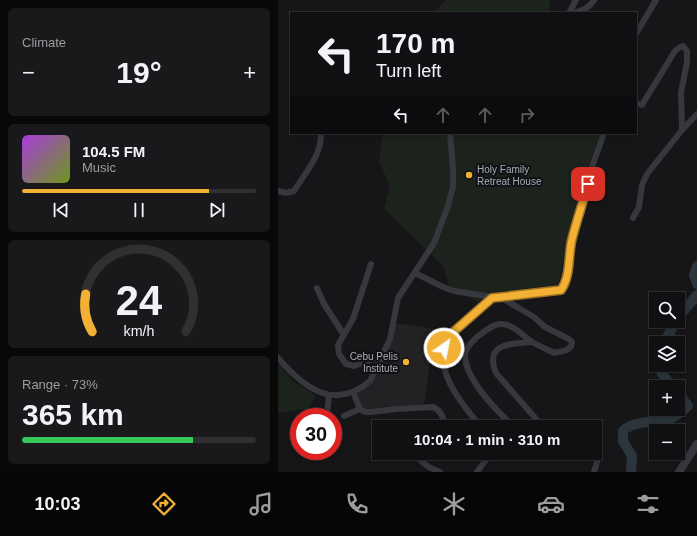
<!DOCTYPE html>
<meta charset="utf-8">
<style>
:root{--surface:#101012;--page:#19191b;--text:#f1f3f6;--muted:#9c9d9f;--line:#303032;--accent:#f2b134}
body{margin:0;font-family:Helvetica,sans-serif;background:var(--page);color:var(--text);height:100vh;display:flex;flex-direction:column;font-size:15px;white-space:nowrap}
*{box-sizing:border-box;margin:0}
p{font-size:13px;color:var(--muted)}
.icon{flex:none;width:22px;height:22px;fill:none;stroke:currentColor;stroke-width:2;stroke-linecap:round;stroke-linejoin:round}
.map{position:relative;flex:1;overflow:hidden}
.panel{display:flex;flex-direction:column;gap:8px;padding:8px;background:#09090a;width:278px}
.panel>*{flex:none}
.hud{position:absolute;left:12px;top:12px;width:347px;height:122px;border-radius:0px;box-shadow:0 2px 6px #0003,0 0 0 1px var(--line);background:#101012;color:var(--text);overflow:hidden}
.tools{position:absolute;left:371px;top:292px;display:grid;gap:8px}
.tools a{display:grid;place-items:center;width:36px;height:36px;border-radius:0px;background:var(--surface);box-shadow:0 2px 6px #0003,0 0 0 1px var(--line);font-size:20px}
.speed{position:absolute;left:12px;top:408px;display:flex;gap:8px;font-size:20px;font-weight:700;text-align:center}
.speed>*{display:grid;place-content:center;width:52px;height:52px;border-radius:50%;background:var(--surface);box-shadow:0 2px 6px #0003,0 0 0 1px var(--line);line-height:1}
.speed .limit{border:6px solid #d22;background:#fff;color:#111}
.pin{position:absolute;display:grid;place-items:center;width:34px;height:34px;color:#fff;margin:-17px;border-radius:8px;box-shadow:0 2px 6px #0006}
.me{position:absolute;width:44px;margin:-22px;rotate:33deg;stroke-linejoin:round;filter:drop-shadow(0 0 3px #0008)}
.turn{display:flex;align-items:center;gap:14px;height:84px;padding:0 20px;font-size:18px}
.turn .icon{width:52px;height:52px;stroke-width:2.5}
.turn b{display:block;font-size:28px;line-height:34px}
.lanes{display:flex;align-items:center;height:38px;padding:0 20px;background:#0003;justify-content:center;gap:20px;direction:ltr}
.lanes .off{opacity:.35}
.big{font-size:30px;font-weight:600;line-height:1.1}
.panel .card{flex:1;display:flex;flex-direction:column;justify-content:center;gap:6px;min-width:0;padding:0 14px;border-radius:6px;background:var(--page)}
.panel .dial{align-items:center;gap:0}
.dial svg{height:104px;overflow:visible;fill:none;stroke:var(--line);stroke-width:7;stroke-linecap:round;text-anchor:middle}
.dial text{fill:var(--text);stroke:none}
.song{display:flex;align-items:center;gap:12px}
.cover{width:48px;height:48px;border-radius:6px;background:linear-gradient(135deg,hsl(280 70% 55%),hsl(80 70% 35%))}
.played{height:4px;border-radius:2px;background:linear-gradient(90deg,var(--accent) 80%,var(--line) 80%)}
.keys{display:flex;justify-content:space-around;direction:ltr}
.heat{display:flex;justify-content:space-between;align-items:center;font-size:22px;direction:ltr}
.charge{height:6px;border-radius:3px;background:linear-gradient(90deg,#34c759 73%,var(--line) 0)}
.trip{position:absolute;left:94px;top:420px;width:230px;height:40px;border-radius:0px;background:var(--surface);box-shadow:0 2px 6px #0003,0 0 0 1px var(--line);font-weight:600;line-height:40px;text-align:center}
.menu{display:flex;height:64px;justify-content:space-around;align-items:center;background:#060607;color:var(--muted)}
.menu .icon{width:28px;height:28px}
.menu .selected{color:var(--accent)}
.menu b{font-size:18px;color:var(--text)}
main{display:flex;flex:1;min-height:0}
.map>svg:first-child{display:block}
</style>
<main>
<section class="panel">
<div class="card"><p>Climate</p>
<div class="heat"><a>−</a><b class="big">19°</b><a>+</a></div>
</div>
<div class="card">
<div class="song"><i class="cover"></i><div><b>104.5 FM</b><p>Music</p></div></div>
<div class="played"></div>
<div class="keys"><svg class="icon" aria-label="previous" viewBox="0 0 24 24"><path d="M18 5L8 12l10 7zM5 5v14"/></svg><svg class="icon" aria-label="pause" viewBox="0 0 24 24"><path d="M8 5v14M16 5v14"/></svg><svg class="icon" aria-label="next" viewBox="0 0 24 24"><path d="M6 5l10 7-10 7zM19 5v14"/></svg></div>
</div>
<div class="card dial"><svg viewBox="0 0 100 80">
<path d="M14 69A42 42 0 1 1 86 69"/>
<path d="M14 69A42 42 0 0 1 9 40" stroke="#f2b134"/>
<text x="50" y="56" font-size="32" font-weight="700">24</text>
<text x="50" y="72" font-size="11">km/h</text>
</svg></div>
<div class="card"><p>Range · 73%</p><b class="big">365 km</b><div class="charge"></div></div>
</section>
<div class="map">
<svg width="419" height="472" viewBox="0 0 419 472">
<rect width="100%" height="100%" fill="#161618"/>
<path fill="#222225" d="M117 323 157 329 146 404 89 409 83 407 79 394 93 384 115 339Z"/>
<g fill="#1c231d">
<path d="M168 0H272L271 13H155Z"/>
<path d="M105 133H322L309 171 279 288 258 287 212 293 200 302 171 286 165 266 106 209 112 186 101 161Z"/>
<path d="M0 364 15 381 38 396 30 409 0 413Z"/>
</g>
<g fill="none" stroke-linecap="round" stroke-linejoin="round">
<g stroke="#2c353c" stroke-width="10">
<path d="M419 266 416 275 419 284"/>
<path d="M400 318 419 295"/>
<path d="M386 343 398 321"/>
<path d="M382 365 384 374 395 387"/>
<path d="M353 472 354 456 345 441V431C356 420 376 423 391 419 399 416 404 411 410 406L400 393"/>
</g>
<g stroke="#37383d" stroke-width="6">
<path d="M291 13 298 0"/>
<path d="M292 13C303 12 310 9 316 0"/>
<path d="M358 34 378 0"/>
<path d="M404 130 419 114"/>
<path d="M0 191 8 193 16 191C27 173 44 155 43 133"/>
<path d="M355 218 361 207 364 185 369 174 404 130 403 93 409 62V51L405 46 402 47 397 51 364 105 358 103"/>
<path d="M93 264 75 319 60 345 61 354 68 364 76 366 104 356"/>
<path d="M137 273 165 287 176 291 214 297 283 291C293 276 290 256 294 240 302 204 313 167 326 133"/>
<path d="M39 288 46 304 66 335"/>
<path d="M222 297 256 317 267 327 291 339 294 342C294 351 284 351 276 353 269 349 261 346 254 342 245 336 235 324 223 324 214 324 206 332 199 337 194 342 188 347 187 354 186 379 219 411 236 427"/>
<path d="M254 342C232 344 206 343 218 373L265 427"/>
<path d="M0 358C25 387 56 412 92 381L112 339 120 298 156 243 170 206 175 187V169L172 133"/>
<path d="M75 392 82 409 87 412H92L119 409 155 407C164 411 165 418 168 427"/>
<path d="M66 416 82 409"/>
<path d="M49 417 51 395"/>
<path d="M203 427C185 405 149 365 173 335 182 323 202 308 214 297"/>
<path d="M138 453C143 464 152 468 162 472"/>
<path d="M199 472 213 453"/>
<path d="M316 472 322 452"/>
</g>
<path stroke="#37383d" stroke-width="8" d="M401 472 419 444"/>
</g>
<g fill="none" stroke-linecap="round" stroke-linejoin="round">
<g stroke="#9d7322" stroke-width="10">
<path id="route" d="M166 348 173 334 214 298 283 290C293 276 290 255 294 239 299 220 305 202 310 184"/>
</g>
<use href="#route" stroke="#f2b134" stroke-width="7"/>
</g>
<g fill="#f2b134" stroke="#111113" stroke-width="1.5">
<circle cx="191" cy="175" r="4"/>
<circle cx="128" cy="362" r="4"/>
</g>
<g text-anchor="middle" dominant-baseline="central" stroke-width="4" stroke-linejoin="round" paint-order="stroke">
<g font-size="10" fill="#a8adb8" stroke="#111113" text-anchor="start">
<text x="199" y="169">Holy Family<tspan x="199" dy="12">Retreat House</tspan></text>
<text x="120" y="356" text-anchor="end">Cebu Pelis<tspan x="120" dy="12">Institute</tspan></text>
</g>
</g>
</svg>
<div class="tools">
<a><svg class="icon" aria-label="search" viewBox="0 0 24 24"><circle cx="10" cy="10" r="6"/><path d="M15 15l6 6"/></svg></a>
<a><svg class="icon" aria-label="layers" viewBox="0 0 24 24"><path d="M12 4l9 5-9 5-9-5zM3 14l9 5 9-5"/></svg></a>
<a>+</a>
<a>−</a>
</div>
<div class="speed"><div class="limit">30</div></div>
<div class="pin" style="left:310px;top:184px;background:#d93025"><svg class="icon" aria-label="arrive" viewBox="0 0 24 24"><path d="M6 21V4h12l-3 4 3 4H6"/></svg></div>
<svg class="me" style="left:166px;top:348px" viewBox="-20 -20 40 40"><circle r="17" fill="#f2b134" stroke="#fff" stroke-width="3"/><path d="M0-11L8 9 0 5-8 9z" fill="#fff"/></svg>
<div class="trip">10:04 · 1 min · 310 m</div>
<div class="hud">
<div class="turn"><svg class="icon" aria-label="left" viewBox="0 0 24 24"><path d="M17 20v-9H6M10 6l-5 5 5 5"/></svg><div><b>170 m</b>Turn left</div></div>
<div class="lanes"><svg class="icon" aria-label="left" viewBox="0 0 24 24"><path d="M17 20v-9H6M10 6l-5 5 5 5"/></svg><svg class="icon off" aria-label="ahead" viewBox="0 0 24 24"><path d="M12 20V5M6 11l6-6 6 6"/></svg><svg class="icon off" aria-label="ahead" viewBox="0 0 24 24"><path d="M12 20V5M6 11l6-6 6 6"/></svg><svg class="icon off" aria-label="right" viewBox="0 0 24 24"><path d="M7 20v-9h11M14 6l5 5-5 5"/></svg></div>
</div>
</div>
</main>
<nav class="menu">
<b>10:03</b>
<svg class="icon selected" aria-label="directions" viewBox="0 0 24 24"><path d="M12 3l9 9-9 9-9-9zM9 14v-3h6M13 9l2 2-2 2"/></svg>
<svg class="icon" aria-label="music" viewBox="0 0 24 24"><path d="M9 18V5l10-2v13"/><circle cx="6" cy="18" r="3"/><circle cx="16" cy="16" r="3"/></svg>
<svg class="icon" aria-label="phone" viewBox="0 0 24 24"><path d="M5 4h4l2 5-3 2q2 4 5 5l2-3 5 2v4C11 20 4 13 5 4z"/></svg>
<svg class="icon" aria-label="climate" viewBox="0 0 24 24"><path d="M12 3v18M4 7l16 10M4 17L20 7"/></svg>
<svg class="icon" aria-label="car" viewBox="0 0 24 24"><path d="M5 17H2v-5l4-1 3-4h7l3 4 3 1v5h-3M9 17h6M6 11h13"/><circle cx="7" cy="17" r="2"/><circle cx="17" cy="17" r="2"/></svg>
<svg class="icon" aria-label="filters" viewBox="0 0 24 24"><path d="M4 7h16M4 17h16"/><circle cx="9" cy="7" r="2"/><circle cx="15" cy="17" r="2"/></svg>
</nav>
